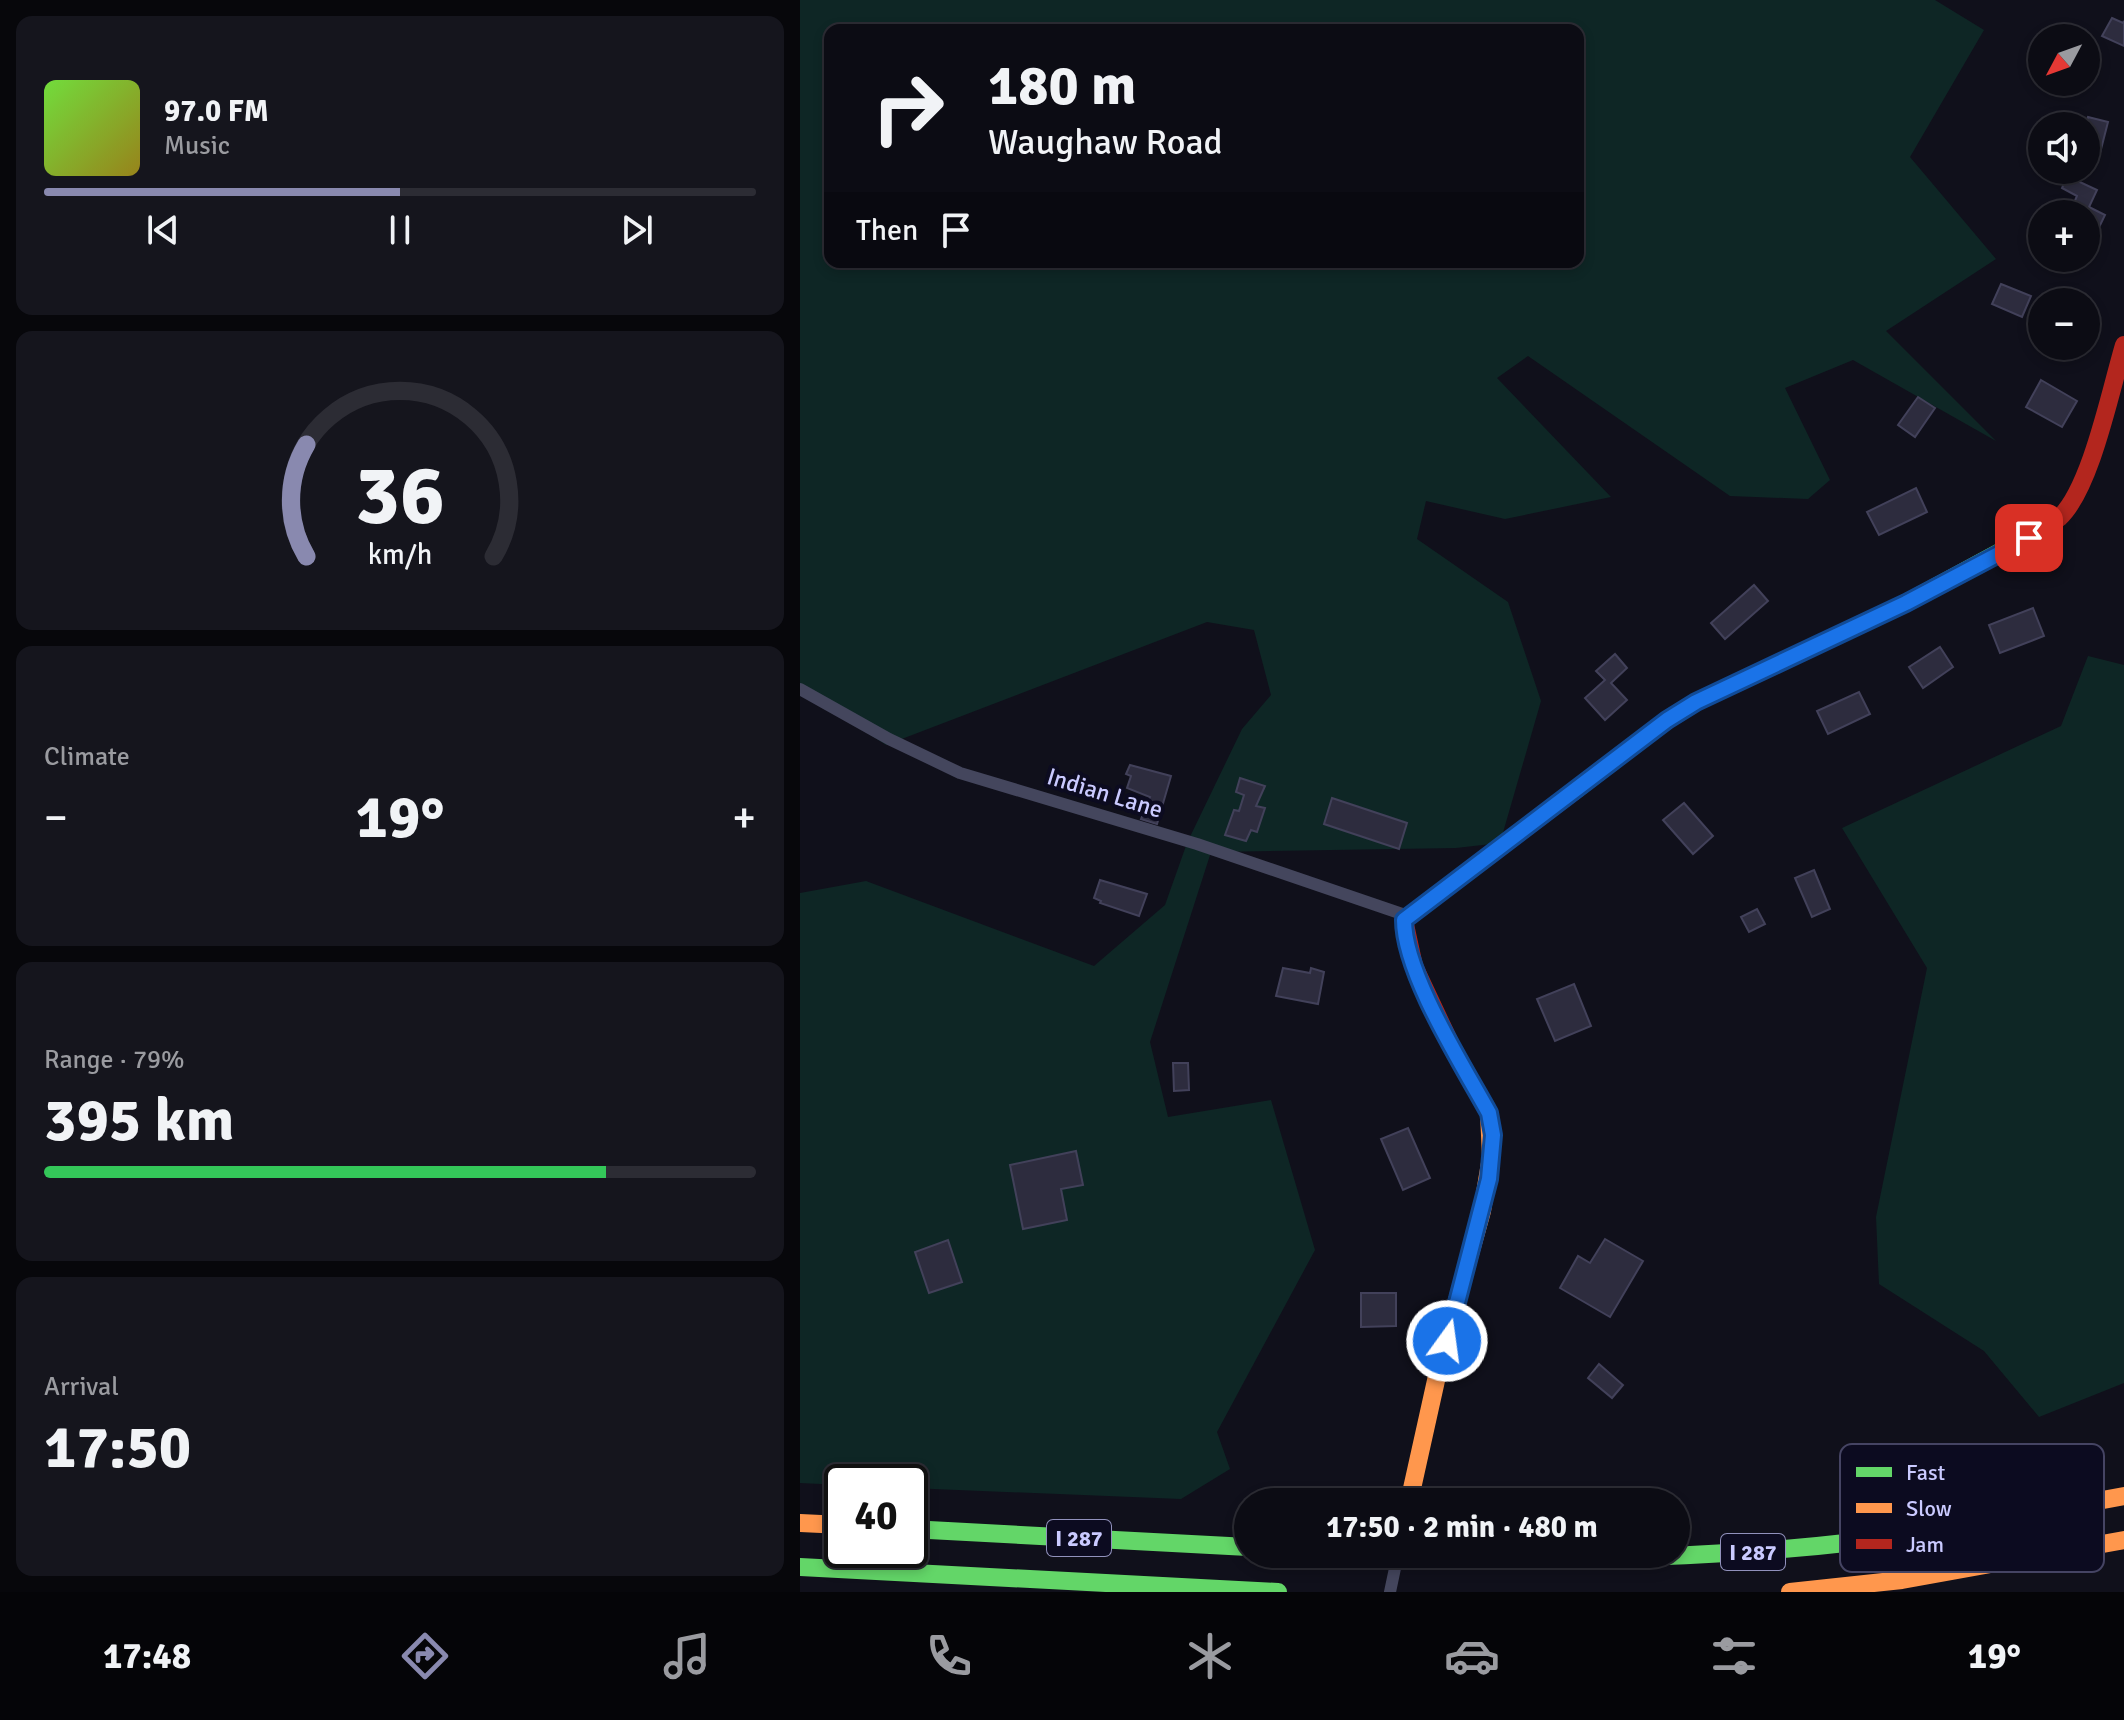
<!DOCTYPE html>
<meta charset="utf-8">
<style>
:root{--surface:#0c0c14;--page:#15151d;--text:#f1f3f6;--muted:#9a9ba0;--line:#2c2c34;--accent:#8989af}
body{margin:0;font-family:Signika,sans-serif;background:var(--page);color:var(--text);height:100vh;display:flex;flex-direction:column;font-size:30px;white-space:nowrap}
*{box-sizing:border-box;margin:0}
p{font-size:26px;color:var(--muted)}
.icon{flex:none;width:44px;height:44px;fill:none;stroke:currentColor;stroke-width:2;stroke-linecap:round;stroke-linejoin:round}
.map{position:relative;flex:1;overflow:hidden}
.drawer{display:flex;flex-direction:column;gap:16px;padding:16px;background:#07070b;width:800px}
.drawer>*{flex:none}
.hud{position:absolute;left:24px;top:24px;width:760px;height:244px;border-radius:16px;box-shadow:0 4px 12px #0003,0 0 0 2px var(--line);background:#0c0c14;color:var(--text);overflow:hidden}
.needle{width:52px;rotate:229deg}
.controls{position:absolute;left:1228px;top:24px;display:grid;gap:16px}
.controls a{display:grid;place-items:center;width:72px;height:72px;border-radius:50%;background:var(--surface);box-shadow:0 4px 12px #0003,0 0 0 2px var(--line);font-size:40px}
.speed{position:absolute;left:24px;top:1464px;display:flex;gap:16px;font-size:40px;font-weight:700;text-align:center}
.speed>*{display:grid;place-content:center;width:104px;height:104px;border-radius:50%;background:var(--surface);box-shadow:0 4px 12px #0003,0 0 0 2px var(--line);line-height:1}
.speed .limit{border:4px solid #111;border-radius:12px;background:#fff;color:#111}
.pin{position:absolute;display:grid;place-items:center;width:68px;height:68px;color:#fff;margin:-34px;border-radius:16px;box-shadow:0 4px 12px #0006}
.me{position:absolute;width:88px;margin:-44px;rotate:14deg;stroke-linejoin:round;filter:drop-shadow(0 0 6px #0008)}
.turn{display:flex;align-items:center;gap:28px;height:168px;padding:0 32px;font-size:36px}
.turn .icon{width:104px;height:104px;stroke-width:2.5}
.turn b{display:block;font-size:56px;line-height:68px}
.then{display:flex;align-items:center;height:76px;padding:0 32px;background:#0003;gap:16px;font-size:30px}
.big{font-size:60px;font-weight:700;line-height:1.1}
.drawer .card{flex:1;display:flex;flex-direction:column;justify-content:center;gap:12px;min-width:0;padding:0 28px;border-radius:16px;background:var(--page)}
.drawer .dial{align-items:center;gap:0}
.dial svg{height:208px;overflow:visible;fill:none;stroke:var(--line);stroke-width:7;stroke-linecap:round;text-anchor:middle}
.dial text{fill:var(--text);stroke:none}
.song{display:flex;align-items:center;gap:24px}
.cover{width:96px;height:96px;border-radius:12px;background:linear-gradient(135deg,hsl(100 70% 55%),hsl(50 70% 35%))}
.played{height:8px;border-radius:4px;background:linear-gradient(90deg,var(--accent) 50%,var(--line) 50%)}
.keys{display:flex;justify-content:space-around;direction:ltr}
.heat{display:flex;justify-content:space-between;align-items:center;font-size:44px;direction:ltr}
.charge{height:12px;border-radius:6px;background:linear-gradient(90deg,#34c759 79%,var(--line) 0)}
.trip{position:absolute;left:434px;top:1488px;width:456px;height:80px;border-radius:40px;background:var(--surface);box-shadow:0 4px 12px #0003,0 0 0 2px var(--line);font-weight:700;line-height:80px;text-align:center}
.dock{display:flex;height:128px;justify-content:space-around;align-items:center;background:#050508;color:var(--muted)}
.dock .icon{width:56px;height:56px}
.dock .selected{color:var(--accent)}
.dock b{font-size:36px;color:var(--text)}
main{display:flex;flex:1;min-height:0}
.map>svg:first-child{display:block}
</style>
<main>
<section class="drawer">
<div class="card">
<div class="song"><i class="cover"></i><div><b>97.0 FM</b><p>Music</p></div></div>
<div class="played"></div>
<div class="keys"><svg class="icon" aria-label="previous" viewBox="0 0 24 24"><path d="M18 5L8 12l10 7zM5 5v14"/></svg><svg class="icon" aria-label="pause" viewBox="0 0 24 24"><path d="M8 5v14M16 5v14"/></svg><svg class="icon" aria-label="next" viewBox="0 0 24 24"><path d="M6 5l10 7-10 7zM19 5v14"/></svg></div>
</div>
<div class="card dial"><svg viewBox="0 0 100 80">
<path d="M14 69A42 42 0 1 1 86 69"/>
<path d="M14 69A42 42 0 0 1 14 26" stroke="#8989af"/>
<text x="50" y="56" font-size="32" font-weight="700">36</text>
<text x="50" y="72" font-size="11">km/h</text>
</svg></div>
<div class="card"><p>Climate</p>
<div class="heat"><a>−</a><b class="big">19°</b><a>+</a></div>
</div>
<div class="card"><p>Range · 79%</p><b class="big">395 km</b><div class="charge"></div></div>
<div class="card"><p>Arrival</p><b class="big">17:50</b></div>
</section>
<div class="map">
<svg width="1324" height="1592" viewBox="0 0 1324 1592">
<rect width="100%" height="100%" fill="#10101b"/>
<g fill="#0e2625" fill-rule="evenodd">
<path d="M0 0H1135L1184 30 1110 157 1196 259 1086 331 1196 441 1053 360 985 388 1030 480 1008 499 930 496 728 356 697 378 811 497 705 519 626 501 617 539 708 602 741 701 700 843 656 848 411 852 350 1042 368 1117 471 1100 515 1250 417 1432 430 1469 381 1499 110 1488V1482H42V1485L0 1483V893L66 881 294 966 365 905 387 843 442 729 471 695 454 630 407 622 86 745 0 690ZM30 30H778V262H30Z"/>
<path d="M1288 656 1324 665V1383L1239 1417 1184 1351 1079 1284 1076 1217 1127 968 1042 828 1261 726Z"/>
</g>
<g fill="#2d2c3e" stroke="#42415a" stroke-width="2">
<path d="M1312 18 1323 23 1324 21V46L1302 36Z"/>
<path d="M1265 115 1287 121 1288 117 1308 122 1298 161 1286 158V126H1263Z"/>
<path d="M1267 176 1297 190 1289 207 1305 215 1291 244 1286 242V214H1269L1277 196 1262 188Z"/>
<path d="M1201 284 1231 296 1222 317 1192 304Z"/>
<path d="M1241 380 1277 401 1262 427 1226 407Z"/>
<path d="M1118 397 1135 408 1115 437 1098 425Z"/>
<path d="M1116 488 1127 512 1079 535 1067 512Z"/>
<path d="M954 585 968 601 925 639 911 623Z"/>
<path d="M1233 608 1244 636 1200 653 1189 625Z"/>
<path d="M1140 647 1153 667 1123 688 1109 667Z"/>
<path d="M815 654 827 668 811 683 827 700 805 720 785 698 805 680 796 671Z"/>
<path d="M1059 692 1070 714 1028 734 1017 711Z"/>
<path d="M330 765 371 776 357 824 341 819 350 797 327 788 331 776 326 774Z"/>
<path d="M440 778 465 786 456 806 465 808 457 832 451 830 446 841 425 835 434 810 439 811 444 795 436 792Z"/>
<path d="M532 798 607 823 599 849 524 824Z"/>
<path d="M884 803 913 836 893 854 863 820Z"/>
<path d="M1014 870 1030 909 1012 917 995 878Z"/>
<path d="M300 880 347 894 339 916 300 903 301 901 294 898Z"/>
<path d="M957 909 965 924 949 932 941 917Z"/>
<path d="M483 968 510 973 511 968 524 972 518 1004 476 996Z"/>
<path d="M774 984 791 1026 755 1041 737 999Z"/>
<path d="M373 1063H388L389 1090 374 1091Z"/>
<path d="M608 1128 630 1178 603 1190 581 1139Z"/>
<path d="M276 1151 283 1185 261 1189 267 1220 223 1229 210 1165Z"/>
<path d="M805 1239 843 1261 810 1317 760 1288 778 1256 790 1263Z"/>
<path d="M148 1240 162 1282 129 1293 115 1252Z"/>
<path d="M561 1293H596V1326L561 1327Z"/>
<path d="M799 1364 823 1385 812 1398 788 1378Z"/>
</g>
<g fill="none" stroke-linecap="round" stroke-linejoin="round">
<path stroke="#44465d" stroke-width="12" d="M0 689 89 739 160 773 397 844 608 916"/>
<g stroke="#63d668" stroke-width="18">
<path d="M773 792 867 720 896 702 1106 603 1211 546"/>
<path d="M110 1529 448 1547"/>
<path d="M577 1554C761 1562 946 1560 1129 1532"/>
<path d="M0 1567 478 1592"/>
</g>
<g stroke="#ff974d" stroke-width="18">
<path d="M609 1502 641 1358 682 1211 691 1157 689 1113 653 1049"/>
<path d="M0 1523 42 1525"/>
<path d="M1129 1532 1324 1496"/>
<path d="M990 1592 1102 1580 1324 1540"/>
</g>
<g stroke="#b3261e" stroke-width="18">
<path d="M1211 546C1227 537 1246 529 1259 518 1291 489 1311 388 1324 345"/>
<path d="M653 1049 614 966 604 920 773 792"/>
</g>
<path stroke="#44465d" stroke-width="12" d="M590 1592 598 1554"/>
</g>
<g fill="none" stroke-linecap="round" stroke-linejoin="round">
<g stroke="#114b97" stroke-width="20">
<path id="route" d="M647 1341 689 1179 693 1135 689 1113C662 1064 604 973 604 920L867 720 896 702 1106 603 1229 538"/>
</g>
<use href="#route" stroke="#1a73e8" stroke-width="14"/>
</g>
<g text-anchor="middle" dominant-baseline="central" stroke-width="8" stroke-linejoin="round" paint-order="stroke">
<g fill="#0c0b20" stroke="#9191bc" stroke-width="2">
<rect x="247" y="1520" width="64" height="36" rx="6"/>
<rect x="921" y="1534" width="64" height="36" rx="6"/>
</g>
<g font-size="22" font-weight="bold" fill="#cacaff">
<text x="279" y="1538">I 287</text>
<text x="953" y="1552">I 287</text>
</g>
<g font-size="24" fill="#cacaff" stroke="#0c0b20">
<text transform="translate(305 793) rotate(17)">Indian Lane</text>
</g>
</g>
<rect x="1040" y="1444" width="264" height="128" rx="12" fill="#0c0b20" stroke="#454463" stroke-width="2"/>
<rect x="1056" y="1467" width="36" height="10" fill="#63d668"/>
<rect x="1056" y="1503" width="36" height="10" fill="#ff974d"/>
<rect x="1056" y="1539" width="36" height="10" fill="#b3261e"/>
<g font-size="22" fill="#cacaff">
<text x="1106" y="1480">Fast</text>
<text x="1106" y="1516">Slow</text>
<text x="1106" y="1552">Jam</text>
</g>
</svg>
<div class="controls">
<a><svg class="needle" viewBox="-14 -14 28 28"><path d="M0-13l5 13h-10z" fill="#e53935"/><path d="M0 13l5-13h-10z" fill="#9a9ba0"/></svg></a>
<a><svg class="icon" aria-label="sound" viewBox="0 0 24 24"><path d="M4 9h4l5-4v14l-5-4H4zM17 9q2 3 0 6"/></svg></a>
<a>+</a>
<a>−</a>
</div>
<div class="speed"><div class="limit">40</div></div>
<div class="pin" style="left:1229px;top:538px;background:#d93025"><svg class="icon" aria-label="arrive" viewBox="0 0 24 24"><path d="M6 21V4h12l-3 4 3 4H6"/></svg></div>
<svg class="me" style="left:647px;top:1341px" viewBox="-20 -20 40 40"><circle r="17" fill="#1a73e8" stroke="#fff" stroke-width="3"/><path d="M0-11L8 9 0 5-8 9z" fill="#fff"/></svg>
<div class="trip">17:50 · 2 min · 480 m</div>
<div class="hud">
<div class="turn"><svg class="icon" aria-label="right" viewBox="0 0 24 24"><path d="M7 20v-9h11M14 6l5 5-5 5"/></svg><div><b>180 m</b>Waughaw Road</div></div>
<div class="then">Then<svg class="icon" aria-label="arrive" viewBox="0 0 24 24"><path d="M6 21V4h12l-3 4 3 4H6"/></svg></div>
</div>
</div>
</main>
<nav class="dock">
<b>17:48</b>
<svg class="icon selected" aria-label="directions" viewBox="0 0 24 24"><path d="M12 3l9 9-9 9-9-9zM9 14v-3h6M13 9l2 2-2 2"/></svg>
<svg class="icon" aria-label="music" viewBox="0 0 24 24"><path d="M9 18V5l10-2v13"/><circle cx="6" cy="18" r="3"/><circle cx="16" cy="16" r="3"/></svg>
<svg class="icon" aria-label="phone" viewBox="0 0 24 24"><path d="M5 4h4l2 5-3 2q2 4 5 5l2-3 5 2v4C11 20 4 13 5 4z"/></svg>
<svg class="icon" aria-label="climate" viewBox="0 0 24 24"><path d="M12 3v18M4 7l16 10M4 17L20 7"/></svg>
<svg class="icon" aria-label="car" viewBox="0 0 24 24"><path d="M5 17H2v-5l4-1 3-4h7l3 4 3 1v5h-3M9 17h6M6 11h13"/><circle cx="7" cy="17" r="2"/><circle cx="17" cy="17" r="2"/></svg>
<svg class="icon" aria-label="filters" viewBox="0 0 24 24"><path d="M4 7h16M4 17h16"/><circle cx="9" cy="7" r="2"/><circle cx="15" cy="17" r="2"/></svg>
<b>19°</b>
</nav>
